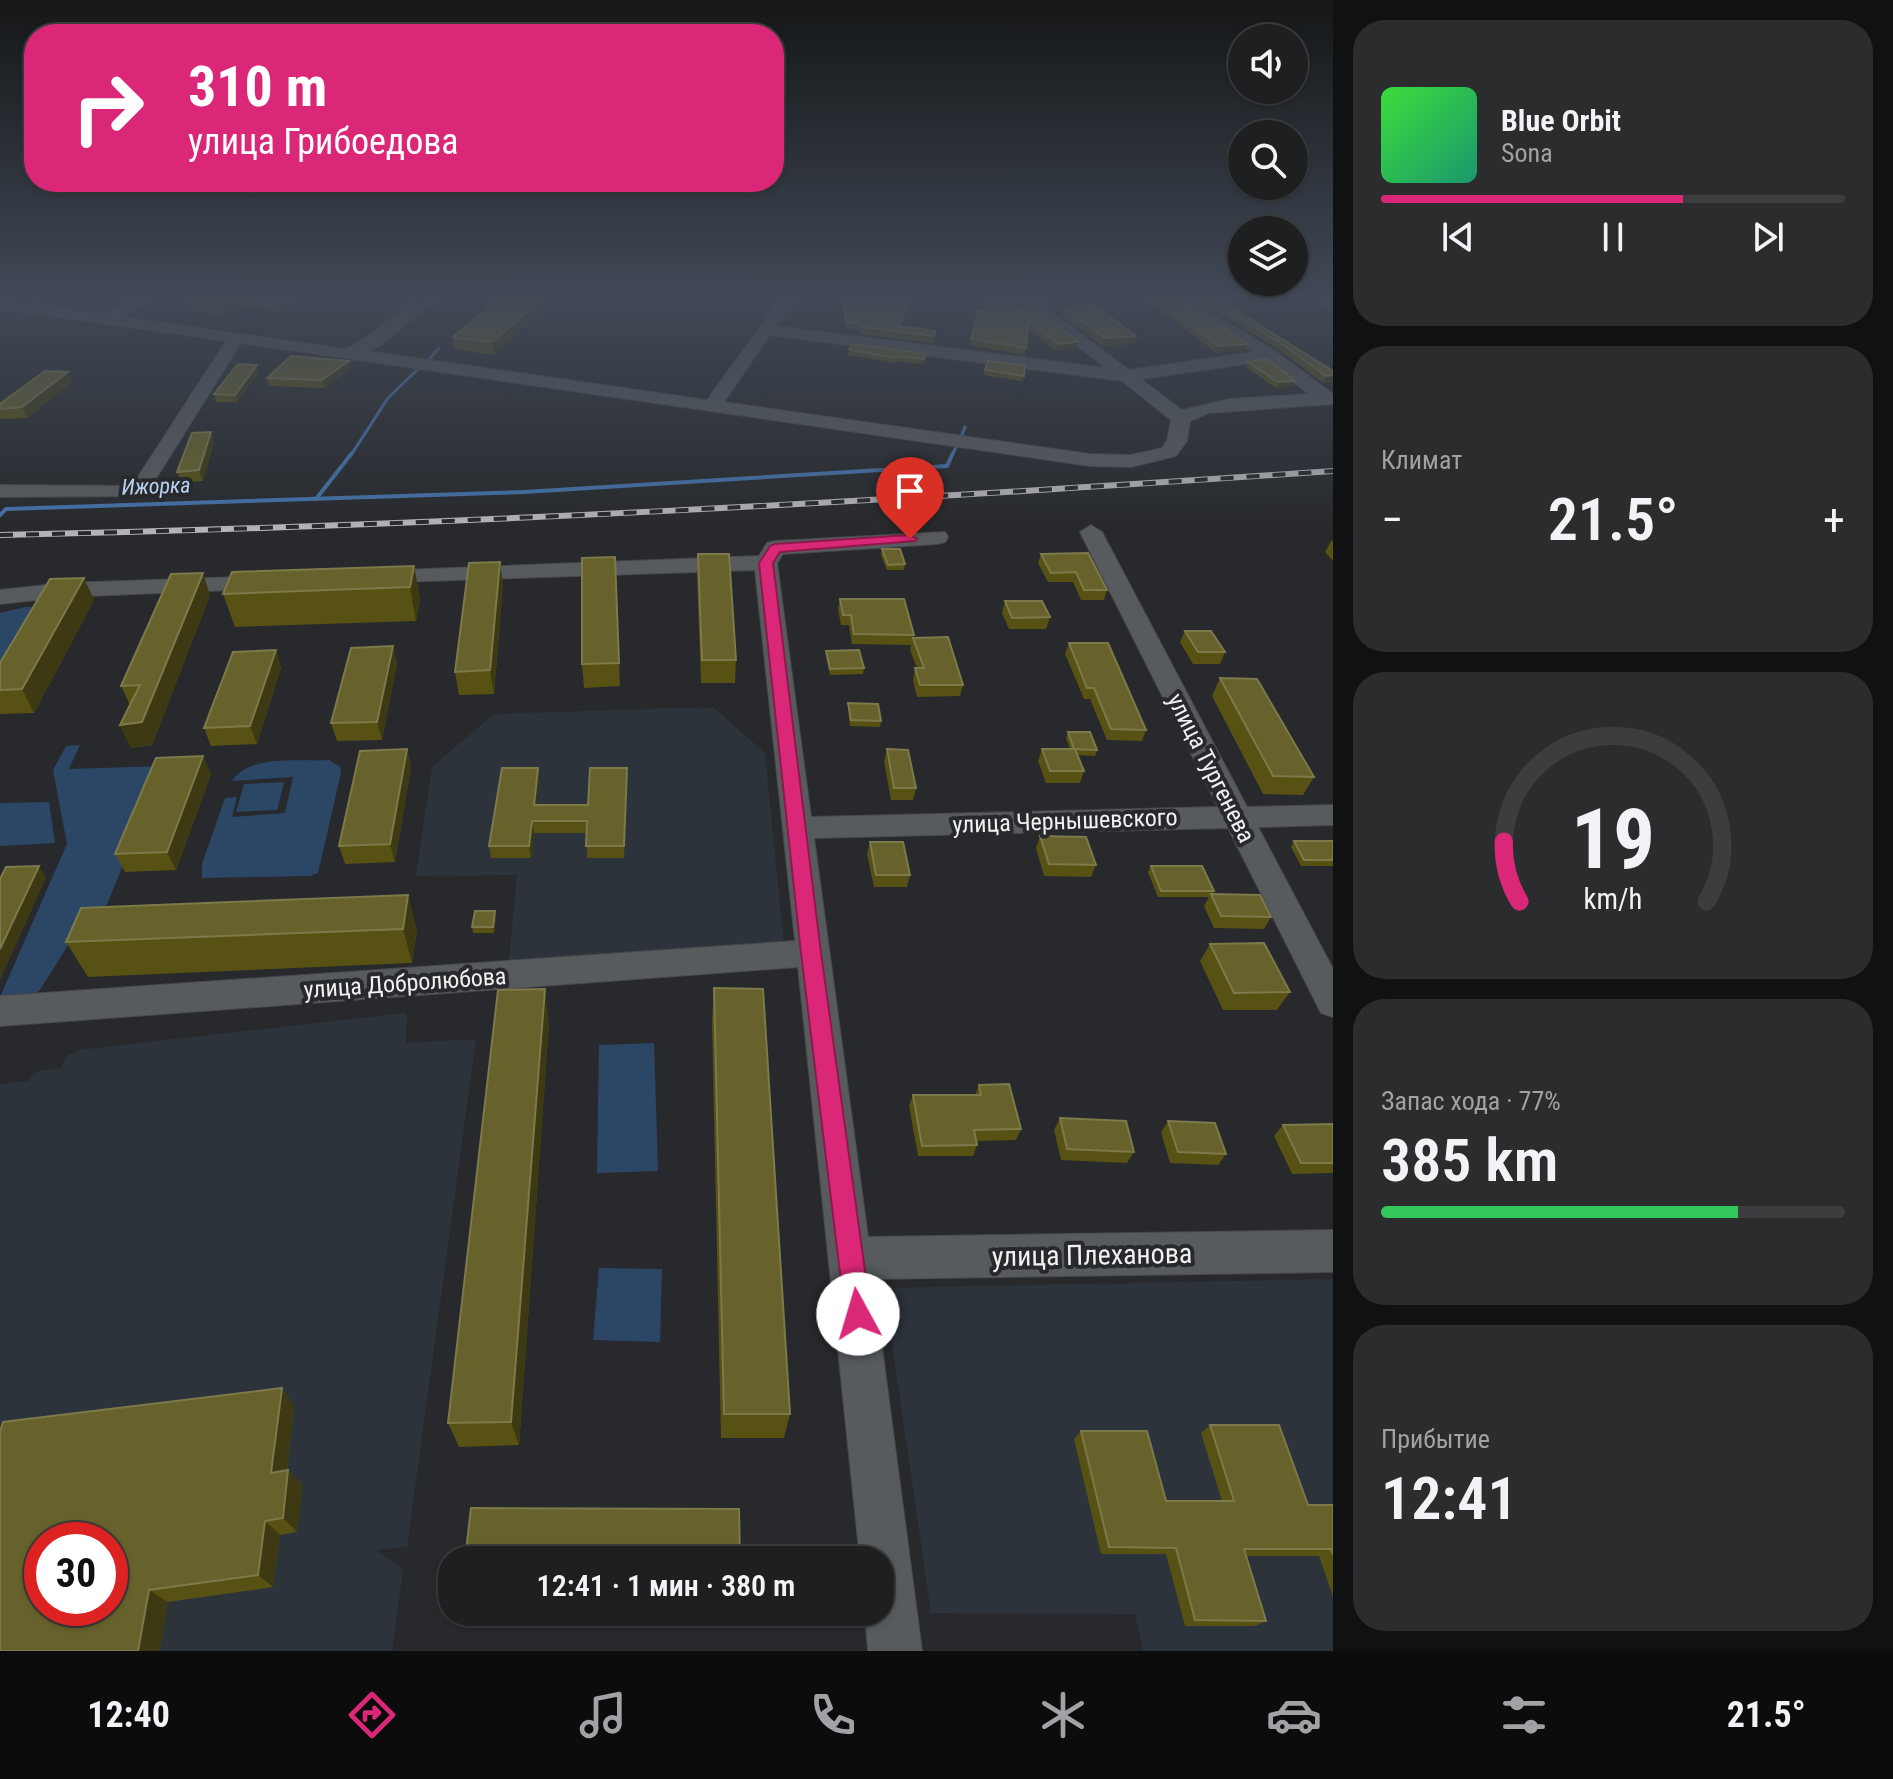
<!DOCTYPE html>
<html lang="ru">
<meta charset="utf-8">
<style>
:root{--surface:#1d1f21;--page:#2a2c2e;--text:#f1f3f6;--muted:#a0a2a5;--line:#3b3d3f;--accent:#db2777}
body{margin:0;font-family:"Roboto Condensed",sans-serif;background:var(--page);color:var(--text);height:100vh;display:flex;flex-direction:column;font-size:30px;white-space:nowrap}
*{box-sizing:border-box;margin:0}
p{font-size:26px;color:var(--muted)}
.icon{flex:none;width:44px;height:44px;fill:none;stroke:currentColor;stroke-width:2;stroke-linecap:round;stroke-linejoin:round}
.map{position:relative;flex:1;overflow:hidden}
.panel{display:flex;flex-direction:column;gap:20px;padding:20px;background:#101112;width:560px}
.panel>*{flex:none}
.top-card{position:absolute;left:24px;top:24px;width:760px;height:168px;border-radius:32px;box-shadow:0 2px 6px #0004,0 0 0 2px var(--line);background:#db2777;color:#fff;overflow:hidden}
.fabs{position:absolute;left:1228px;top:24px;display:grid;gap:16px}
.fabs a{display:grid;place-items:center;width:80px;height:80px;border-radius:50%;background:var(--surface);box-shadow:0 2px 6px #0004,0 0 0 2px var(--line);font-size:40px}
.speed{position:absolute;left:24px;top:1522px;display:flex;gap:16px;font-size:40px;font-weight:700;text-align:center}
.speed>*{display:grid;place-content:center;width:104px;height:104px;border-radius:50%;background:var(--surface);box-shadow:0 2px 6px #0004,0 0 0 2px var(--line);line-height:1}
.speed .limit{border:12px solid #d22;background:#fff;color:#111}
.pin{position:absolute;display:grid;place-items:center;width:68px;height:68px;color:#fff;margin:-82px -34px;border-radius:50% 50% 50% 0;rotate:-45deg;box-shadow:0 0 8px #0007}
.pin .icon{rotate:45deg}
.me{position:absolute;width:88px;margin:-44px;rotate:354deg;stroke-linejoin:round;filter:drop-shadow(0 0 6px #0008)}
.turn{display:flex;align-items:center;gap:28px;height:168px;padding:0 32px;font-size:36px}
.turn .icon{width:104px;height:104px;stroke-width:2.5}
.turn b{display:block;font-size:56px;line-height:68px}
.big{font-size:60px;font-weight:600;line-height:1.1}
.panel .widget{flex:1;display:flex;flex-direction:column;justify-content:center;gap:12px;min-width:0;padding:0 28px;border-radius:32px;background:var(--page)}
.panel .dial{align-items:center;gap:0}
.dial svg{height:208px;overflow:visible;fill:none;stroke:var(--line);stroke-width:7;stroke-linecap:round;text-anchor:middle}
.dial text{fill:var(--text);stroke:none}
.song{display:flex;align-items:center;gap:24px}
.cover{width:96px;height:96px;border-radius:12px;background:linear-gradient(135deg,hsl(120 70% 55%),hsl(160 70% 35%))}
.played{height:8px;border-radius:4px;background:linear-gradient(90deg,var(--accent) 65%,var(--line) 65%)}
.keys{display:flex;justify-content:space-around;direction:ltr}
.heat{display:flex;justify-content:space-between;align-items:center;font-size:44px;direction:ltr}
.charge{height:12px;border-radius:6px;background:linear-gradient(90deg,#34c759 77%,var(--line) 0)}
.trip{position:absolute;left:438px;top:1546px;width:456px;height:80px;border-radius:32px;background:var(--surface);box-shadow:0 2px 6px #0004,0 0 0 2px var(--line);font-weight:600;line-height:80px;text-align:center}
.dock{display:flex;height:128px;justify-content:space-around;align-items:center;background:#0c0c0d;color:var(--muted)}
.dock .icon{width:56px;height:56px}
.dock .active{color:var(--accent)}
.dock b{font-size:36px;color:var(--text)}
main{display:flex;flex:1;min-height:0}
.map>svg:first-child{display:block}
</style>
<main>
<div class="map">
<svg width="1333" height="1651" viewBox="0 0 1333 1651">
<rect width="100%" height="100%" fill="#27292c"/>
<g fill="#2d333b" fill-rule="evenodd">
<path d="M713 707 765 753 784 946 509 960 517 875 416 876 432 767 494 714Z"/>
<path d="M404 1013 407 1015 406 1043 476 1039 407 1547 377 1550 403 1570 392 1651H0V1084L27 1081 38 1071 61 1068 67 1056 78 1050ZM42 1540H110V1608H42Z"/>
<path d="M1333 1279V1651H1143L1135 1614 931 1613 884 1288Z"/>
</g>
<g fill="#2c4666">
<path d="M25 607H47L0 686V613Z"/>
<path d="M80 745 69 769 164 766 107 904 73 937 40 990 25 1003 0 997 67 844 53 770 66 746Z"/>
<path d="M329 760 340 767 341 773 318 873 310 876 202 878V864L225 798 237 797 232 817 285 813 293 777 232 781C249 754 301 762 329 760Z"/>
<path d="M284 782 277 810 236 812 244 784Z"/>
<path d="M49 802 55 843 0 846V803Z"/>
<path d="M654 1043 658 1171 597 1173 599 1045Z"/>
<path d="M599 1268 662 1269 660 1342 593 1340Z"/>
</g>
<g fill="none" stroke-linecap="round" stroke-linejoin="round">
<g stroke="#4571a8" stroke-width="3">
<path d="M429 359 439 348"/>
<path d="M961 437 965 427"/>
<path d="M351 455 388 398 419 368"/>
<path d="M952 455 956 447"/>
</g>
<g stroke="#4571a8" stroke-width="4">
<path d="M316 499 352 453"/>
<path d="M0 515 6 509 524 492 947 466 953 453"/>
</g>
<g stroke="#46484a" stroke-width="2">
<g id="minor">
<path d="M0 299 103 314 132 299H151L122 317 346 349C376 335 404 299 437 299L378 347 367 351 707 400 780 299H796L776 326 1106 368 1018 299H1035L1129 370 1253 352 1172 299H1190L1275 351 1333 394V404L1209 413 1190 421 1187 441 1176 456 1131 467 1090 466 241 343 145 496 0 497V485L132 486 226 341 0 309ZM770 335 1122 381 1171 420 1167 441 1162 448 1131 455 1090 454 724 402ZM1266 361 1309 394 1229 399 1182 410 1141 379Z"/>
<path d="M1314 299H1332L1333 311Z"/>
<path d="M1091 525 1102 532 1247 807 1333 805V825L1258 827 1333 969V1017L1321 1013 1228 828 814 838 868 1237 1333 1230V1272L873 1279 922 1651H868L865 1612H880V1560H860L798 967 0 1026V996L795 941 755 570 368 583 364 578 368 573 376 571 759 556 767 543 775 541 945 532 948 537 945 542 937 544 783 554 777 563 811 817 1218 807 1080 532Z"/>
<path d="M269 576 277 578 281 583 277 588 64 597 0 604V590L64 583Z"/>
</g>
</g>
<use href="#minor" fill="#585b5e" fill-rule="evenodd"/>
<g stroke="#b3b4b7" stroke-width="6">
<path id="rail" d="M0 535C445 526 889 501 1333 471"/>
</g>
<use href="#rail" stroke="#27292c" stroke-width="4" stroke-dasharray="13" stroke-linecap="butt"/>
</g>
<g fill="#575113">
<path d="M198 299H297L279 311 240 306 224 315 194 311 191 303Z"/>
<path d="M842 299H913L900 327 936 331 933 343 861 334V330L845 328Z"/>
<path d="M975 299H1009L1026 313 1078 342 1077 349 1056 351 1028 328 1025 355 969 345 971 339 987 311Z"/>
<path d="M1144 299H1180L1247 344 1245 350 1217 353Z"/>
<path d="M1195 299H1218L1333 371V382L1323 383 1277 348Z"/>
<path d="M540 301 541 313 494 355 454 349 453 337Z"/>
<path d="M1064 308 1134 344 1103 346 1062 316Z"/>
<path d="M849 350 926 354 923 364 896 361 895 363 848 355Z"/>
<path d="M349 361 351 368 324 388 269 386 267 378Z"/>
<path d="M1248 362 1293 386 1276 388 1246 367Z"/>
<path d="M985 370 1024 376 1023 381 983 375Z"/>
<path d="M68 372 72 382 27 418 0 419V404Z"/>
<path d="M259 372 237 402H216L214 394Z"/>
<path d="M211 432 214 442 203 481 181 482 177 472Z"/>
<path d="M1331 541H1333V561L1325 552Z"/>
<path d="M882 549 905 564 904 570H887L881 555Z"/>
<path d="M698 554 736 660 735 683H701L697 576Z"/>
<path d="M1041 554 1107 590 1104 600H1081L1073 582H1048L1038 563Z"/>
<path d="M615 557 620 686 584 688 582 664Z"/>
<path d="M414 566 420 599 416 621 235 627 223 594Z"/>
<path d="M84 578 94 600 34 713 0 714V663Z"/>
<path d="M503 584 494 694 459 695 455 672Z"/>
<path d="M210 595 152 745 131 748 120 725 130 705 121 686Z"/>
<path d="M840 599 914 635 913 638 963 685 960 696 917 697 913 680 915 668H917L910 650 911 645 852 644 849 625H841L838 609Z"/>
<path d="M1005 601 1050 617 1046 629H1009L1002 613Z"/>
<path d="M1185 631 1225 652 1220 664H1193L1180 642Z"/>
<path d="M1069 643 1146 730 1142 741 1107 740 1090 699H1084L1065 654Z"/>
<path d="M393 646 397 664 382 740 337 741 331 723Z"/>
<path d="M276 650 281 668 257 744 211 746 204 728Z"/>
<path d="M826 651 864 668 863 674 830 675 826 656Z"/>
<path d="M1220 678 1314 777 1303 795 1263 794 1212 696Z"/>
<path d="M848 703 881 721 880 727 850 726 848 709Z"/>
<path d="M1068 732 1097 750 1095 756 1078 755 1084 771 1080 783H1046L1038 761 1042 749H1070L1066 738Z"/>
<path d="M407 749 411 767 395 862 345 864 339 846Z"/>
<path d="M887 749 916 788 913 800H891L884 761Z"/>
<path d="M538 768 539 780 536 805H588L627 768 624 858H587V833H534L531 858H491L489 846Z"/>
<path d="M211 774 176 870 125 872 115 854Z"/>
<path d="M1040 836 1096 865 1091 877 1044 876 1036 848Z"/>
<path d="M1294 841H1333V866H1301L1291 847Z"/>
<path d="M870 842 910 875 907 887H874L867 854Z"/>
<path d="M1151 866 1214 891 1213 894 1271 917 1264 929 1214 928 1204 906 1209 897H1158L1148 872Z"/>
<path d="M81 908 417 930 412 963 88 977 66 942Z"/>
<path d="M496 917 494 933H473L472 927Z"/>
<path d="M1210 944 1290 992 1277 1010H1223L1200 961Z"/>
<path d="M714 988 790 1414 784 1438H721L712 1022Z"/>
<path d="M549 1023 519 1445 459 1447 448 1423Z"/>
<path d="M979 1085 1021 1129 1016 1140 976 1141 977 1145 973 1156H918L909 1106 913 1095H975Z"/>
<path d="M1060 1118 1134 1152 1127 1163 1061 1160 1054 1130Z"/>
<path d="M1168 1121 1226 1154 1218 1165 1170 1163 1161 1132Z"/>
<path d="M1333 1124V1173L1292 1174 1274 1136 1283 1125Z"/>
<path d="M294 1405 287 1471 288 1470 302 1485 297 1532 280 1535 273 1587 168 1602 0 1651Z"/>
<path d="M1210 1425 1308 1505H1333V1597L1319 1556H1246L1266 1621 1255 1626H1185L1166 1554H1101L1074 1439 1081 1431 1166 1501H1222L1201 1433Z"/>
</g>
<g fill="#3d3a13">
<path d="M235 299H238L240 306 224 315 222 307Z"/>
<path d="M282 299H297L279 311 276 302Z"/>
<path d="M911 299H913L898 333V326Z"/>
<path d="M1064 299H1098L1063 302Z"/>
<path d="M540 301 541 313 494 355 492 342Z"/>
<path d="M1136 336 1134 344 1103 346 1105 338Z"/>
<path d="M1078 342 1077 349 1056 351 1058 344Z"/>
<path d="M1247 344 1245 350 1217 353 1219 346Z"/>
<path d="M349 361 351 368 324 388 322 380Z"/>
<path d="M257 365 259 372 237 402 235 395Z"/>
<path d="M68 372 72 382 27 418 22 407Z"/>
<path d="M1333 375V382L1323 383 1326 376Z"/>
<path d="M1295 381 1293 386 1276 388 1278 382Z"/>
<path d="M211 432 214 442 203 481 199 470Z"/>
<path d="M500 562 503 584 494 694 490 670Z"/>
<path d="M414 566 420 599 416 621 410 587Z"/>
<path d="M203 573 210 595 152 745 131 748 120 725Z"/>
<path d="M84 578 94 600 34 713 22 689Z"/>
<path d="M393 646 397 664 382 740 377 722Z"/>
<path d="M276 650 281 668 257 744 250 726Z"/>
<path d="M407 749 411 767 395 862 390 844Z"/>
<path d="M203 756 211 774 176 870 167 852Z"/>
<path d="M538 768 539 780 535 817 534 805Z"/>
<path d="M532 821 534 833 531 858 529 846Z"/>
<path d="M39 866 46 878 0 980V949Z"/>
<path d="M408 895 417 930 412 963 403 929Z"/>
<path d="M495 911 496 917 494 933 493 927Z"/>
<path d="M545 989 549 1023 519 1445 511 1422Z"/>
<path d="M282 1388 294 1405 285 1488 271 1473Z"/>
<path d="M288 1470 302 1485 297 1532 283 1518Z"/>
<path d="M265 1521 280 1535 273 1587 258 1575Z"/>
<path d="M149 1590 168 1602 160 1651H138Z"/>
</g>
<g fill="#67622b" stroke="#7c794a" stroke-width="2" fill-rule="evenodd">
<path d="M198 299H235L222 307 191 303Z"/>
<path d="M250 299H282L276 302Z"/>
<path d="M500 299H519L540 301 492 342 453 337Z"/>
<path d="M843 299H911L898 326 936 331 934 336 862 327 864 324 846 322Z"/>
<path d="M982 299H1009L1026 313 1039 311 1078 342 1058 344 1028 320 1026 348 971 339 978 311H994Z"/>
<path d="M1154 299H1180L1247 344 1219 346Z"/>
<path d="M1207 299H1218L1333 371V375L1326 376 1279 342Z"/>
<path d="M1094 305 1136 336 1105 338 1064 308Z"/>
<path d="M852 344 926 354 924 359 897 356 896 358 849 350Z"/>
<path d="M291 356 349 361 322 380 267 378Z"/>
<path d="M1267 359 1295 381 1278 382 1248 362Z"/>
<path d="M988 361 1025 366 1024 376 985 370Z"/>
<path d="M238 364 257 365 235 395 214 394Z"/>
<path d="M45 371 68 372 22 407 0 409V404Z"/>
<path d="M211 432 199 470 177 472 192 433Z"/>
<path d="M882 549H900L905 564 888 565Z"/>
<path d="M1088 553 1107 590H1084L1076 572 1051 573 1041 554Z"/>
<path d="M698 554H729L736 660H702Z"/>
<path d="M615 557 619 663 582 664V558Z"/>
<path d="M500 562 490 670 455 672 469 563Z"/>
<path d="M414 566 410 587 223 594 232 572Z"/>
<path d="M203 573 142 722 120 725 140 685 121 686 171 574Z"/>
<path d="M84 578 22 689 0 690V663L50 579Z"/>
<path d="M840 599H904L914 635 854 634 851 615H843Z"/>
<path d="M1005 601H1042L1050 617 1012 618Z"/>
<path d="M1185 631H1211L1225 652H1198Z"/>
<path d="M948 637 963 685H920L915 668H924L913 638Z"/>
<path d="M1069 643H1108L1146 730 1111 729 1094 688H1087Z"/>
<path d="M393 646 377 722 331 723 351 648Z"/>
<path d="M276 650 250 726 204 728 233 652Z"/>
<path d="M859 650 864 668 830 669 826 651Z"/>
<path d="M1220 678 1257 679 1314 777 1273 776Z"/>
<path d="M848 703 878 704 881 721 851 720Z"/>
<path d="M1068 732H1090L1097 750 1074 749Z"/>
<path d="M407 749 390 844 339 846 360 751Z"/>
<path d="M887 749 908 750 916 788H894Z"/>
<path d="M1042 749H1075L1084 771H1050Z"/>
<path d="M203 756 167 852 115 854 156 758Z"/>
<path d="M502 768H538L534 805H588L590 768H627L624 846H586L587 821H532L529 846H489Z"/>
<path d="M1040 836 1086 837 1096 865 1049 864Z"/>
<path d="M1294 841H1333V860H1304Z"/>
<path d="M870 842H903L910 875H876Z"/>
<path d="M39 866 0 949V879L6 867Z"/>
<path d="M1151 866H1202L1214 891H1161Z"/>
<path d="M1211 894 1260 895 1271 917 1221 916Z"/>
<path d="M408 895 403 929 66 942 81 908Z"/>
<path d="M475 911H495L493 927H472Z"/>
<path d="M1264 943 1290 992 1234 993 1210 944Z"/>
<path d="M714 988 763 989 790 1414H724Z"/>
<path d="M545 989 511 1422 448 1423 498 990Z"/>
<path d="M1009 1084 1021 1129 974 1130 977 1145 922 1146 913 1095H981L979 1085Z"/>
<path d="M1060 1118 1126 1121 1134 1152 1067 1149Z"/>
<path d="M1168 1121 1215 1123 1226 1154 1178 1152Z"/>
<path d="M1333 1124V1163H1301L1283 1125Z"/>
<path d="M282 1388 271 1473 288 1470 283 1518 265 1521 258 1575 149 1590 138 1651H0V1432L3 1422ZM42 1540H110V1608H42Z"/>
<path d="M1210 1425H1279L1308 1505H1333V1555L1331 1549H1244L1266 1621 1195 1620 1176 1548 1109 1547 1081 1431H1147L1166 1501H1234Z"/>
<path d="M471 1508 739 1509 740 1560H465Z"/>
</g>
<linearGradient id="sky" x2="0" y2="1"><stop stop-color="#151718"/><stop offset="0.56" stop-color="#414956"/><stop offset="1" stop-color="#414956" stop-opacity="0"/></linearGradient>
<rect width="1333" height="530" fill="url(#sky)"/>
<path fill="#db2777" stroke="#8e194d" stroke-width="2" d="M910 535 917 539 915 541 780 552 773 563 821 953 871 1314 867 1324 858 1327 848 1324 845 1314 801 953 759 563 770 546 775 544Z"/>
<g text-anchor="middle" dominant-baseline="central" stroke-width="8" stroke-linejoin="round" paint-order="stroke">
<g font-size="22" font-style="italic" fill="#b8d1f1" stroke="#27292c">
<text transform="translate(156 486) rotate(-2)">Ижорка</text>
</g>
<g font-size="24" fill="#f0f1f3" stroke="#27292c">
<text transform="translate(1211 768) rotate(63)">улица Тургенева</text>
<text transform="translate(1065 821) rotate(-2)">улица Чернышевского</text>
<text transform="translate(405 983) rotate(-4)">улица Добролюбова</text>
</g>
<g font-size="28" fill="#f0f1f3" stroke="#27292c">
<text transform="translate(1092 1255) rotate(-1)">улица Плеханова</text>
</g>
</g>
</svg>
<div class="fabs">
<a><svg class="icon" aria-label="sound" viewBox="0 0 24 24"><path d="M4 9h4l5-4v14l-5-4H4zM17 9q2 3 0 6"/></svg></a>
<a><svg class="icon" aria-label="search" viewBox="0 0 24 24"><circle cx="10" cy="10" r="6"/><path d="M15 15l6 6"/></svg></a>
<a><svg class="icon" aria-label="layers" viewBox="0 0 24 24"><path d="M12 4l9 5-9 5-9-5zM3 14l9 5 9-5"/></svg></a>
</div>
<div class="speed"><div class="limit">30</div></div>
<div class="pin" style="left:910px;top:539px;background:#d93025"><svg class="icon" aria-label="arrive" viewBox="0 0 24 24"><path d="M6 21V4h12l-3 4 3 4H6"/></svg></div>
<svg class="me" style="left:858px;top:1314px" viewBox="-20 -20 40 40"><circle r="19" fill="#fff"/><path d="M0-13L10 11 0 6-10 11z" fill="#db2777"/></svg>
<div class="trip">12:41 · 1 мин · 380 m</div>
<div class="top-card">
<div class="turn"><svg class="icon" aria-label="right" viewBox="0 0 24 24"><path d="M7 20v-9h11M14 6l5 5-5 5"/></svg><div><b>310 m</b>улица Грибоедова</div></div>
</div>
</div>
<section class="panel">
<div class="widget">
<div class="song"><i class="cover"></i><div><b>Blue Orbit</b><p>Sona</p></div></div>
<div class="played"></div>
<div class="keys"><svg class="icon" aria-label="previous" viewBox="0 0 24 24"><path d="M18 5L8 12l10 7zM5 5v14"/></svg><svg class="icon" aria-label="pause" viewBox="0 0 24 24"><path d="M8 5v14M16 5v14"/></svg><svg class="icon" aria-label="next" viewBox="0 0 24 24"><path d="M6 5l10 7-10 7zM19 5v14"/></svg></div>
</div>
<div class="widget"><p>Климат</p>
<div class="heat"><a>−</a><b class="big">21.5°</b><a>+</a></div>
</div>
<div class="widget dial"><svg viewBox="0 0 100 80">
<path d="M14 69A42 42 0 1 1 86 69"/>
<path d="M14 69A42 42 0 0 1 8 46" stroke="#db2777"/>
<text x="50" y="56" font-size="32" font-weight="700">19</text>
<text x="50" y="72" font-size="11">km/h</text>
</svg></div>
<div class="widget"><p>Запас хода · 77%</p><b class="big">385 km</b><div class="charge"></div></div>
<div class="widget"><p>Прибытие</p><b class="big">12:41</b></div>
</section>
</main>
<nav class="dock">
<b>12:40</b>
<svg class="icon active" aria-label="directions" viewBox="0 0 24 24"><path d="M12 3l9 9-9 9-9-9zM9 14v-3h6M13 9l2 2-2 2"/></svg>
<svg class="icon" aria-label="music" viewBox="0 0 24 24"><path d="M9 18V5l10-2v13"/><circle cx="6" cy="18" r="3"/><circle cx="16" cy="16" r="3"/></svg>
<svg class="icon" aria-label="phone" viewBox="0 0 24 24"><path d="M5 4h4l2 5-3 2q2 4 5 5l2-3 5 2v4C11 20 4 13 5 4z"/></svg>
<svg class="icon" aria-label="climate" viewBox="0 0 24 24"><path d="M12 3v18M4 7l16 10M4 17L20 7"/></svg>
<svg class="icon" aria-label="car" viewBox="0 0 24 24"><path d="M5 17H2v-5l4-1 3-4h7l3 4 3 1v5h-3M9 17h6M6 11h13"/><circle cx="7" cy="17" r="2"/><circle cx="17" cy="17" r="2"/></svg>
<svg class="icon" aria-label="filters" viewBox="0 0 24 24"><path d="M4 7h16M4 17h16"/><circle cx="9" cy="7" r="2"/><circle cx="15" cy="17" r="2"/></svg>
<b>21.5°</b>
</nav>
